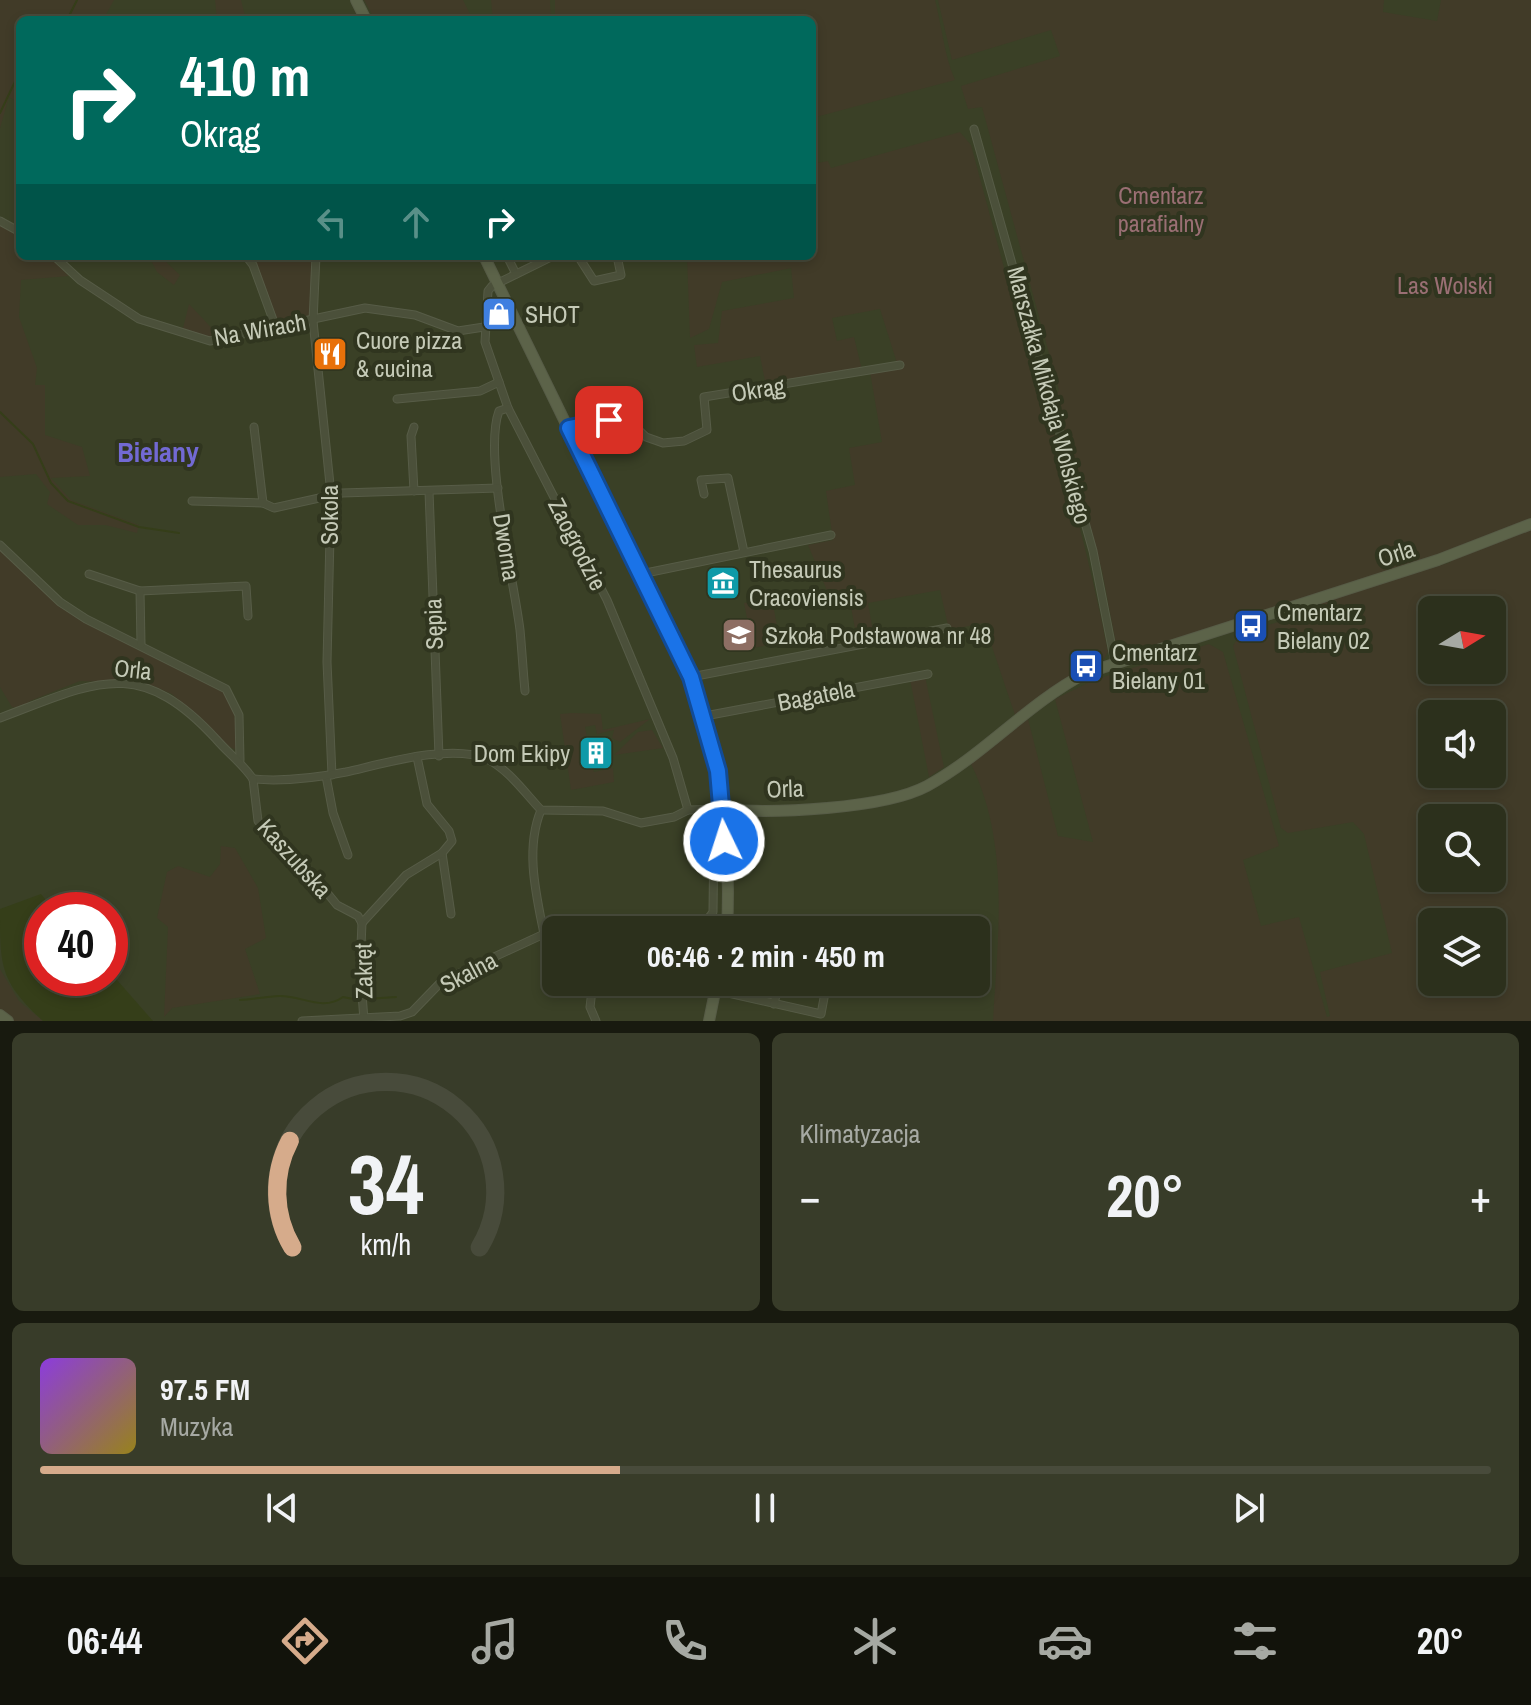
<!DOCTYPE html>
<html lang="pl">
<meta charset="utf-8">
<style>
:root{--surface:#2c301c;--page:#383c29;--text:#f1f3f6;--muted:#a6a9a3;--line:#484b3b;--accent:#d6ab8b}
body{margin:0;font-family:"Archivo Narrow",sans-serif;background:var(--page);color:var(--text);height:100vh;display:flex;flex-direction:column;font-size:30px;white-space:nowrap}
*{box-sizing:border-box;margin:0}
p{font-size:26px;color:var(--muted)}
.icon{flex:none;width:44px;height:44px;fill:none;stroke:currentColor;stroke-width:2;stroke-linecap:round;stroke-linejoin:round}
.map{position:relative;height:1021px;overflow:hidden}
.side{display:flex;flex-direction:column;gap:12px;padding:12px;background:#181a0f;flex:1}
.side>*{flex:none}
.guide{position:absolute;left:16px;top:16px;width:800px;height:244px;border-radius:12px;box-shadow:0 4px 12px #0003,0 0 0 2px var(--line);background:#00695c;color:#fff;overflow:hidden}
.needle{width:52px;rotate:79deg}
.buttons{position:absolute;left:1418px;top:596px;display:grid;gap:16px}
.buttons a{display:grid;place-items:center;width:88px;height:88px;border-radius:12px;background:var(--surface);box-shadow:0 4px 12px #0003,0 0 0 2px var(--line);font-size:40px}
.speed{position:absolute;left:24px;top:892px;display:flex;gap:16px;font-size:40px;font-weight:700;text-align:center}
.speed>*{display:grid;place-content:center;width:104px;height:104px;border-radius:50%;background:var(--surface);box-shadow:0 4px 12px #0003,0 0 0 2px var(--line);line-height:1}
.speed .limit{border:12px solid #d22;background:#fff;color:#111}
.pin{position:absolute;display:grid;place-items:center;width:68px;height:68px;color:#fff;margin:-34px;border-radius:16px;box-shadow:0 4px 12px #0006}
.me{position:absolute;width:88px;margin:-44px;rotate:356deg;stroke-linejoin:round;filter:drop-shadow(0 0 6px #0008)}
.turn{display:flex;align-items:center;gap:28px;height:168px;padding:0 32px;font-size:36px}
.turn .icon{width:104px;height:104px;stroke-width:2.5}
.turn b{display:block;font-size:56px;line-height:68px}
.lanes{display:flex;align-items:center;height:76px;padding:0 32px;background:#0003;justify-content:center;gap:40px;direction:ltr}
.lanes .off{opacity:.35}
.big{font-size:60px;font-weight:800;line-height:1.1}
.side .widget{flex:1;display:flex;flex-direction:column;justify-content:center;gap:12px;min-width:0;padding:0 28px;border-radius:12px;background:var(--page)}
.side .dial{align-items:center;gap:0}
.dial svg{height:208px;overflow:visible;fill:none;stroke:var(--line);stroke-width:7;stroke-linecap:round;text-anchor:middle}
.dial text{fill:var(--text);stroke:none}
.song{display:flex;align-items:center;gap:24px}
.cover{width:96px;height:96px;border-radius:12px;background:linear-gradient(135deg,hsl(270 70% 55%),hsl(50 70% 35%))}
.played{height:8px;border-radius:4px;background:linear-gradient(90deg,var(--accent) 40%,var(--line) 40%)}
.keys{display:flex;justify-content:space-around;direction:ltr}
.heat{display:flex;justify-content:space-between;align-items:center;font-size:44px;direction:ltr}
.side .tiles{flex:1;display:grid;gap:12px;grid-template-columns:1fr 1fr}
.widget:last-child{grid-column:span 2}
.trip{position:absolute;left:542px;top:916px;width:448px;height:80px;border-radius:12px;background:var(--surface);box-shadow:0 4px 12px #0003,0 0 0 2px var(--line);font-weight:800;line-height:80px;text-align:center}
.tabs{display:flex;height:128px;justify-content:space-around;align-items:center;background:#12130b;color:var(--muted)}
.tabs .icon{width:56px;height:56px}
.tabs .on{color:var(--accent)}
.tabs b{font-size:36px;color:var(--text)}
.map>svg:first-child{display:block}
</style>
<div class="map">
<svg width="1531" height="1021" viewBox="0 0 1531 1021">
<rect width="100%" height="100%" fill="#3a4026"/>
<g fill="#413b28" fill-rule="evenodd">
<path d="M0 0H114L103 20H20V103L9 97 0 128Z"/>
<path d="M215 0H241L246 20H217Z"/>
<path d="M364 0H463L473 20H375Z"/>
<path d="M491 0H550L551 20H493Z"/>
<path d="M555 0H935C942 27 944 55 955 80L812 118V20H555Z"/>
<path d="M938 0H1384L1383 12 1437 21 1441 0H1531V1021H993C998 935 1010 843 971 764L1028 719 1058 836 1093 842 1055 699 1094 680 1209 644 1223 652 1279 846 1243 860 1261 926 1299 917 1327 1017 1330 1016 1320 972 1392 953 1364 834 1353 822 1288 833 1281 828 1233 646 1241 633 1295 617 1294 611 1451 562 1449 554 1124 655 1117 649 1102 571 1055 397 1059 390 982 107 968 109 961 86 1060 56 1051 30 952 60ZM1432 610H1492V670H1432ZM1432 714H1492V774H1432ZM1432 818H1492V878H1432ZM1432 922H1492V982H1432Z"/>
<path d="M960 132 971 145 1024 342 1029 345C1058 447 1088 548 1108 652L1102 662 1069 677 1015 715 984 623 949 630 940 590 868 603 874 637 857 640 851 607 835 610 808 545 833 540 826 491 855 485 849 448 882 442 870 372 904 365 897 363 880 309 832 318 837 341 854 337 862 370 766 386 760 356 697 367 694 345 718 343 722 311 794 298 791 268 722 282 709 329 690 338 687 256 705 259 812 256V164L828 161 831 168Z"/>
<path d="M0 225 20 234V256H48L69 276 21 280 19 317 37 368 35 385H45V435L82 447 90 476 51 478 71 500 139 525 137 533 105 525H78L47 504 50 492 36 474 0 477Z"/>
<path d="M149 256H166L167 263 180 275 174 285 157 272Z"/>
<path d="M267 256H314L310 317 282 324 276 320 254 260Z"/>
<path d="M189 304 221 338 182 332Z"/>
<path d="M0 550 58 605 82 621 223 691 234 710 238 751 224 744 172 694 145 683 80 681 30 701 22 710 12 707 0 687Z"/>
<path d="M772 598 780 643 753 648 744 603Z"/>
<path d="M925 676 944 767 929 777 910 679Z"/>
<path d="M572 713 601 714 603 730 650 719 620 742 612 738 614 730 597 734 595 725 585 727 589 747 586 748 594 772 613 768 614 782 571 790 560 714Z"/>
<path d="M652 730 663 748 614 755 638 732Z"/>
<path d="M221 846 235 848 258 888 266 938 245 949 260 994 172 1008 164 1017 168 927 157 918 167 872 178 866 210 877 220 864Z"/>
<path d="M0 969 19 1001 43 1021H14L0 1009Z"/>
</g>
<path fill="#353e19" d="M41 894 54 910H42V978H110V972L153 1021H43C0 981 0 967 0 909Z"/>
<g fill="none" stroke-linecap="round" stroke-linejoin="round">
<g stroke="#353e19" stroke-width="2">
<path d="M67 20 77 0"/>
<path d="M0 113 20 71"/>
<path d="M0 412 33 444 51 483 68 501 139 527 179 533"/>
<path d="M366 999 396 997"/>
<path d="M240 1000C253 999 266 997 279 996 301 995 322 1012 343 997L358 1000"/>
</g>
<g stroke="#575c47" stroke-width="9">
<g id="street">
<path d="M974 129 1093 551 1115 663"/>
<path d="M0 221 20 232"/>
<path d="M54 256 80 280 139 319 210 341 365 308 415 315 458 331 484 327"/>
<path d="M246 256 253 265 276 328"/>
<path d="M316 256 313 321 331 494 327 662 332 775"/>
<path d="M507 256 516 274"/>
<path d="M553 256 492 286 488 291 485 342 508 408 607 600 673 758 688 810"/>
<path d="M578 256 594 281 621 275 617 256"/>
<path d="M397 399 480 391 499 382"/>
<path d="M508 408 499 411C483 454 514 580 520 630 522 651 523 671 525 691"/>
<path d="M254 427 263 503"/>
<path d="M569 428 627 419 646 437 663 443 684 441 707 430 704 397 900 365"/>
<path d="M414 491 411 436 414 427"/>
<path d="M429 491 439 756"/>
<path d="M704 494 701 480 728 478 744 552"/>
<path d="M192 501 263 503 274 508 342 493 498 488"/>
<path d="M0 545 60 602 86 619 226 689 239 715 240 760"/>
<path d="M89 574 140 591 246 586 248 616"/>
<path d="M641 574 831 535"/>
<path d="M140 591 141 644"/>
<path d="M691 677 947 628"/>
<path d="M705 716 928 674"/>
<path d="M0 718C94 683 138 654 216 739 229 754 242 763 253 779"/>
<path d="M326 776 333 813 348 855"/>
<path d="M253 779C285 782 315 778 346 772 382 764 451 743 487 759 508 769 525 793 541 810L603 811 641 823 674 817 688 810 722 809"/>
<path d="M253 779 258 821 306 867 337 905 358 916 362 923"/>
<path d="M541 810C525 849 536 894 544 934"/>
<path d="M442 853 451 914"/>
<path d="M362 923 406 875 442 853 452 841 449 831 427 804 417 757"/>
<path d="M362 923 360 968 364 1020"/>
<path d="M573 930H576"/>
<path d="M648 930C670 923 701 934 713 912L714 828 708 808"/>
<path d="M593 982 590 1007 596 1021"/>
<path d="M715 990 821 1014 827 982"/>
<path d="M774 1004 779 982"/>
<path d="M302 1021 400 1016 412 1012 442 981 544 934 556 932"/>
</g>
</g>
<g stroke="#575c47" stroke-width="12">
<g id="secondary">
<path d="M356 0 366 20"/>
<path d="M484 256 696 690C722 766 731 850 727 930"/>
<path d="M722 809C772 814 884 809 927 786 984 755 1028 703 1086 673L1438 560 1531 524"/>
<path d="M0 1015 8 1021"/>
<path d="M709 1021 717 982"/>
</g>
</g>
<use href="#street" stroke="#4b503a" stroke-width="7"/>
<use href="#secondary" stroke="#5c6349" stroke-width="10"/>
</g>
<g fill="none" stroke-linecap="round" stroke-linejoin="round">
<g stroke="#114b97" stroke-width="20">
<path id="route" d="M609 420 569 428 691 677 718 771 724 841"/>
</g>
<use href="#route" stroke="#1a73e8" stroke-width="14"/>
</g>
<defs>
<g id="shop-square" transform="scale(1.8)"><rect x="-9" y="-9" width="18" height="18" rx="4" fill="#3f7fe0" stroke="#30351f"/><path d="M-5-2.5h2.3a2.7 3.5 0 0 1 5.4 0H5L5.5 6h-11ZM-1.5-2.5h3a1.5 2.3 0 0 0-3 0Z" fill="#fff"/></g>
<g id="restaurant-square" transform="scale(1.8)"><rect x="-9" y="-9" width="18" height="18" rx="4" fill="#e8710a" stroke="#30351f"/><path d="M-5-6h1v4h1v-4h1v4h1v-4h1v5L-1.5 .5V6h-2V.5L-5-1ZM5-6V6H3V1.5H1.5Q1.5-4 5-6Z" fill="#fff"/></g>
<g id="museum-square" transform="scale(1.8)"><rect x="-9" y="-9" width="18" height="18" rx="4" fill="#0f9aa8" stroke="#30351f"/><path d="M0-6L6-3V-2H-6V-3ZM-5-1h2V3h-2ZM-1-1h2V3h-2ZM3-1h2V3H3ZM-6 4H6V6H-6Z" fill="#fff"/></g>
<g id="bus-square" transform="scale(1.8)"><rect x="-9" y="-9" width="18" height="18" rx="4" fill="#1a4fb4" stroke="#30351f"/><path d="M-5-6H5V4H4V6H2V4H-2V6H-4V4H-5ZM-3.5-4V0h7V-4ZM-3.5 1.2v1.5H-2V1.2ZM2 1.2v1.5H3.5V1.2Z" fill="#fff"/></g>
<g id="school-square" transform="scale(1.8)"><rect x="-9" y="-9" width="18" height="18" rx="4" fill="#8d6e63" stroke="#30351f"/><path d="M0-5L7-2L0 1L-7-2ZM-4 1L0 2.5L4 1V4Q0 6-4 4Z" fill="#fff"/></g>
<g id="building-square" transform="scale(1.8)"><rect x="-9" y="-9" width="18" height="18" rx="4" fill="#0f9aa8" stroke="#30351f"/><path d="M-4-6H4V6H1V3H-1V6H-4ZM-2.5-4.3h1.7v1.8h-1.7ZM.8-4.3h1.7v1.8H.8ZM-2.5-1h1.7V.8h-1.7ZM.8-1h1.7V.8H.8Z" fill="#fff"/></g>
</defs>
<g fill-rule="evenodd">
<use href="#shop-square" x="499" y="314"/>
<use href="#restaurant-square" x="330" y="354"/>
<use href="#museum-square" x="723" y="583"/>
<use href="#bus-square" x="1251" y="626"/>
<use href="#school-square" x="739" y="635"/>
<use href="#bus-square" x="1086" y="666"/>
<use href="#building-square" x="596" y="753"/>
</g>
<g text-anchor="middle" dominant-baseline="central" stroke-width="8" stroke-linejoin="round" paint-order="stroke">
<g font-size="24" fill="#9a6f74" stroke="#30351f">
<text x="1161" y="195">Cmentarz<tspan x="1161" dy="28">parafialny</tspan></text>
<text x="1445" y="285">Las Wolski</text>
</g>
<g font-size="24" fill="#c5cab7" stroke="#30351f" text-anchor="start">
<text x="525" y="314">SHOT</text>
<text x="356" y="340">Cuore pizza<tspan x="356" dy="28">&amp; cucina</tspan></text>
<text x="749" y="569">Thesaurus<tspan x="749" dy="28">Cracoviensis</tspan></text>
<text x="1277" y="612">Cmentarz<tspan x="1277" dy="28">Bielany 02</tspan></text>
<text x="765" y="635">Szkoła Podstawowa nr 48</text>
<text x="1112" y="652">Cmentarz<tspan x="1112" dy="28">Bielany 01</tspan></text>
<text x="570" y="753" text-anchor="end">Dom Ekipy</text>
</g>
<g font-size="24" fill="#c5cab7" stroke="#30351f">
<text transform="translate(260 329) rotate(-10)">Na Wirach</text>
<text transform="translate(758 389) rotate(-9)">Okrąg</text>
<text transform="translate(1050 395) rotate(75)">Marszałka Mikołaja Wolskiego</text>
<text transform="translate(329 515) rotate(-90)">Sokola</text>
<text transform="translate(578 544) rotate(63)">Zaogrodzie</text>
<text transform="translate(507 547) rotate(81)">Dworna</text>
<text transform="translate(1396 553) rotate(-18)">Orla</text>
<text transform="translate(433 624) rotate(-92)">Sępia</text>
<text transform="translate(133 669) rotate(6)">Orla</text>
<text transform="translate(816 695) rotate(-11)">Bagatela</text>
<text transform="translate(785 788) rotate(-2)">Orla</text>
<text transform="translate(295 858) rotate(48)">Kaszubska</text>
<text transform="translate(363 971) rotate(-91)">Zakręt</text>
<text transform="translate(468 972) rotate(-28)">Skalna</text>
</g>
<g font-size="28" font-weight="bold" fill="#7269d3" stroke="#30351f">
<text x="158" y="452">Bielany</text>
</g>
</g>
</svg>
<div class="buttons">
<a><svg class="needle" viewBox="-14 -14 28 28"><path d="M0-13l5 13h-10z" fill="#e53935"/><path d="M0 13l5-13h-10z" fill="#a6a9a3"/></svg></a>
<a><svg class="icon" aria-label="sound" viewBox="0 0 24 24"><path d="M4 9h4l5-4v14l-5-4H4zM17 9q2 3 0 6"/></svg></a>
<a><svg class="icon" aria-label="search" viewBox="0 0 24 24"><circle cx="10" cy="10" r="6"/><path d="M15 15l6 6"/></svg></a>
<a><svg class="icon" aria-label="layers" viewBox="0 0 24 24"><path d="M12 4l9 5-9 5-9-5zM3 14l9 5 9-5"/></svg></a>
</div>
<div class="speed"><div class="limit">40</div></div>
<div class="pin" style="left:609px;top:420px;background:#d93025"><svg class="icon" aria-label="arrive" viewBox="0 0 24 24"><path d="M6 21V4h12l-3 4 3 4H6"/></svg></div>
<svg class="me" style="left:724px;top:841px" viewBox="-20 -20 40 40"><circle r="17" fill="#1a73e8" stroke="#fff" stroke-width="3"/><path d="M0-11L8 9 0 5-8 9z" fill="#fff"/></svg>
<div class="trip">06:46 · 2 min · 450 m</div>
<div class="guide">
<div class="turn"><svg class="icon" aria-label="right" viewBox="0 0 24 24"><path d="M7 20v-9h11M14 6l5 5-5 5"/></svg><div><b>410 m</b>Okrąg</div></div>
<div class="lanes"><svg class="icon off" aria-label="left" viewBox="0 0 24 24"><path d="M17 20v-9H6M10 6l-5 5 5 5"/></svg><svg class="icon off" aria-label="ahead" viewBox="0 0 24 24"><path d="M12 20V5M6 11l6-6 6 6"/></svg><svg class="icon" aria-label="right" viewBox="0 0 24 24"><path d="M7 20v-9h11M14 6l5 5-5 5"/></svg></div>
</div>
</div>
<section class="side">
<div class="tiles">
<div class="widget dial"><svg viewBox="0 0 100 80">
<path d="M14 69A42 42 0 1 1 86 69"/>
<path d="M14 69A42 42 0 0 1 13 28" stroke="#d6ab8b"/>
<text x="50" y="56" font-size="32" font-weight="700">34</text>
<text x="50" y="72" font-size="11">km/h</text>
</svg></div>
<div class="widget"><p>Klimatyzacja</p>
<div class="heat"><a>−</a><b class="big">20°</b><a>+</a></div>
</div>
<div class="widget">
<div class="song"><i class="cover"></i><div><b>97.5 FM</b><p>Muzyka</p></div></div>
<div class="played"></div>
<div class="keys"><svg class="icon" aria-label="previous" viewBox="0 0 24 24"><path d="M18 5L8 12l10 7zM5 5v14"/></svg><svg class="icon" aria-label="pause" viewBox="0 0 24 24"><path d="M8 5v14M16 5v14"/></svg><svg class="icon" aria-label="next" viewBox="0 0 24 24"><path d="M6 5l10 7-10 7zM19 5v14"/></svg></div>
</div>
</div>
</section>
<nav class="tabs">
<b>06:44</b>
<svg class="icon on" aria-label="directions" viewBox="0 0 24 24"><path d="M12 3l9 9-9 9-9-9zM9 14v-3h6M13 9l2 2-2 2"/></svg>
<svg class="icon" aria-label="music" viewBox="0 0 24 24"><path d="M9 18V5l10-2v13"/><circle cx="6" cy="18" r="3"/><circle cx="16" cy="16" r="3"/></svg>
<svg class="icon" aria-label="phone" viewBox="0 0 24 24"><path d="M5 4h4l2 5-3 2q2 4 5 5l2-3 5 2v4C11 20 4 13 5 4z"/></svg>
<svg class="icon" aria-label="climate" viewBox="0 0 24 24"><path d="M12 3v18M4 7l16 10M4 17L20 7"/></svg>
<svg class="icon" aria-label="car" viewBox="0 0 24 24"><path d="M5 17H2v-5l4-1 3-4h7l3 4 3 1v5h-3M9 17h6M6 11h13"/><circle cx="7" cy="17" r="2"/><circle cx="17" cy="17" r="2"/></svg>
<svg class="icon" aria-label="filters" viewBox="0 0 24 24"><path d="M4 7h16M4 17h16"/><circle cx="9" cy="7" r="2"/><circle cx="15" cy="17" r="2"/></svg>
<b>20°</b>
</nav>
